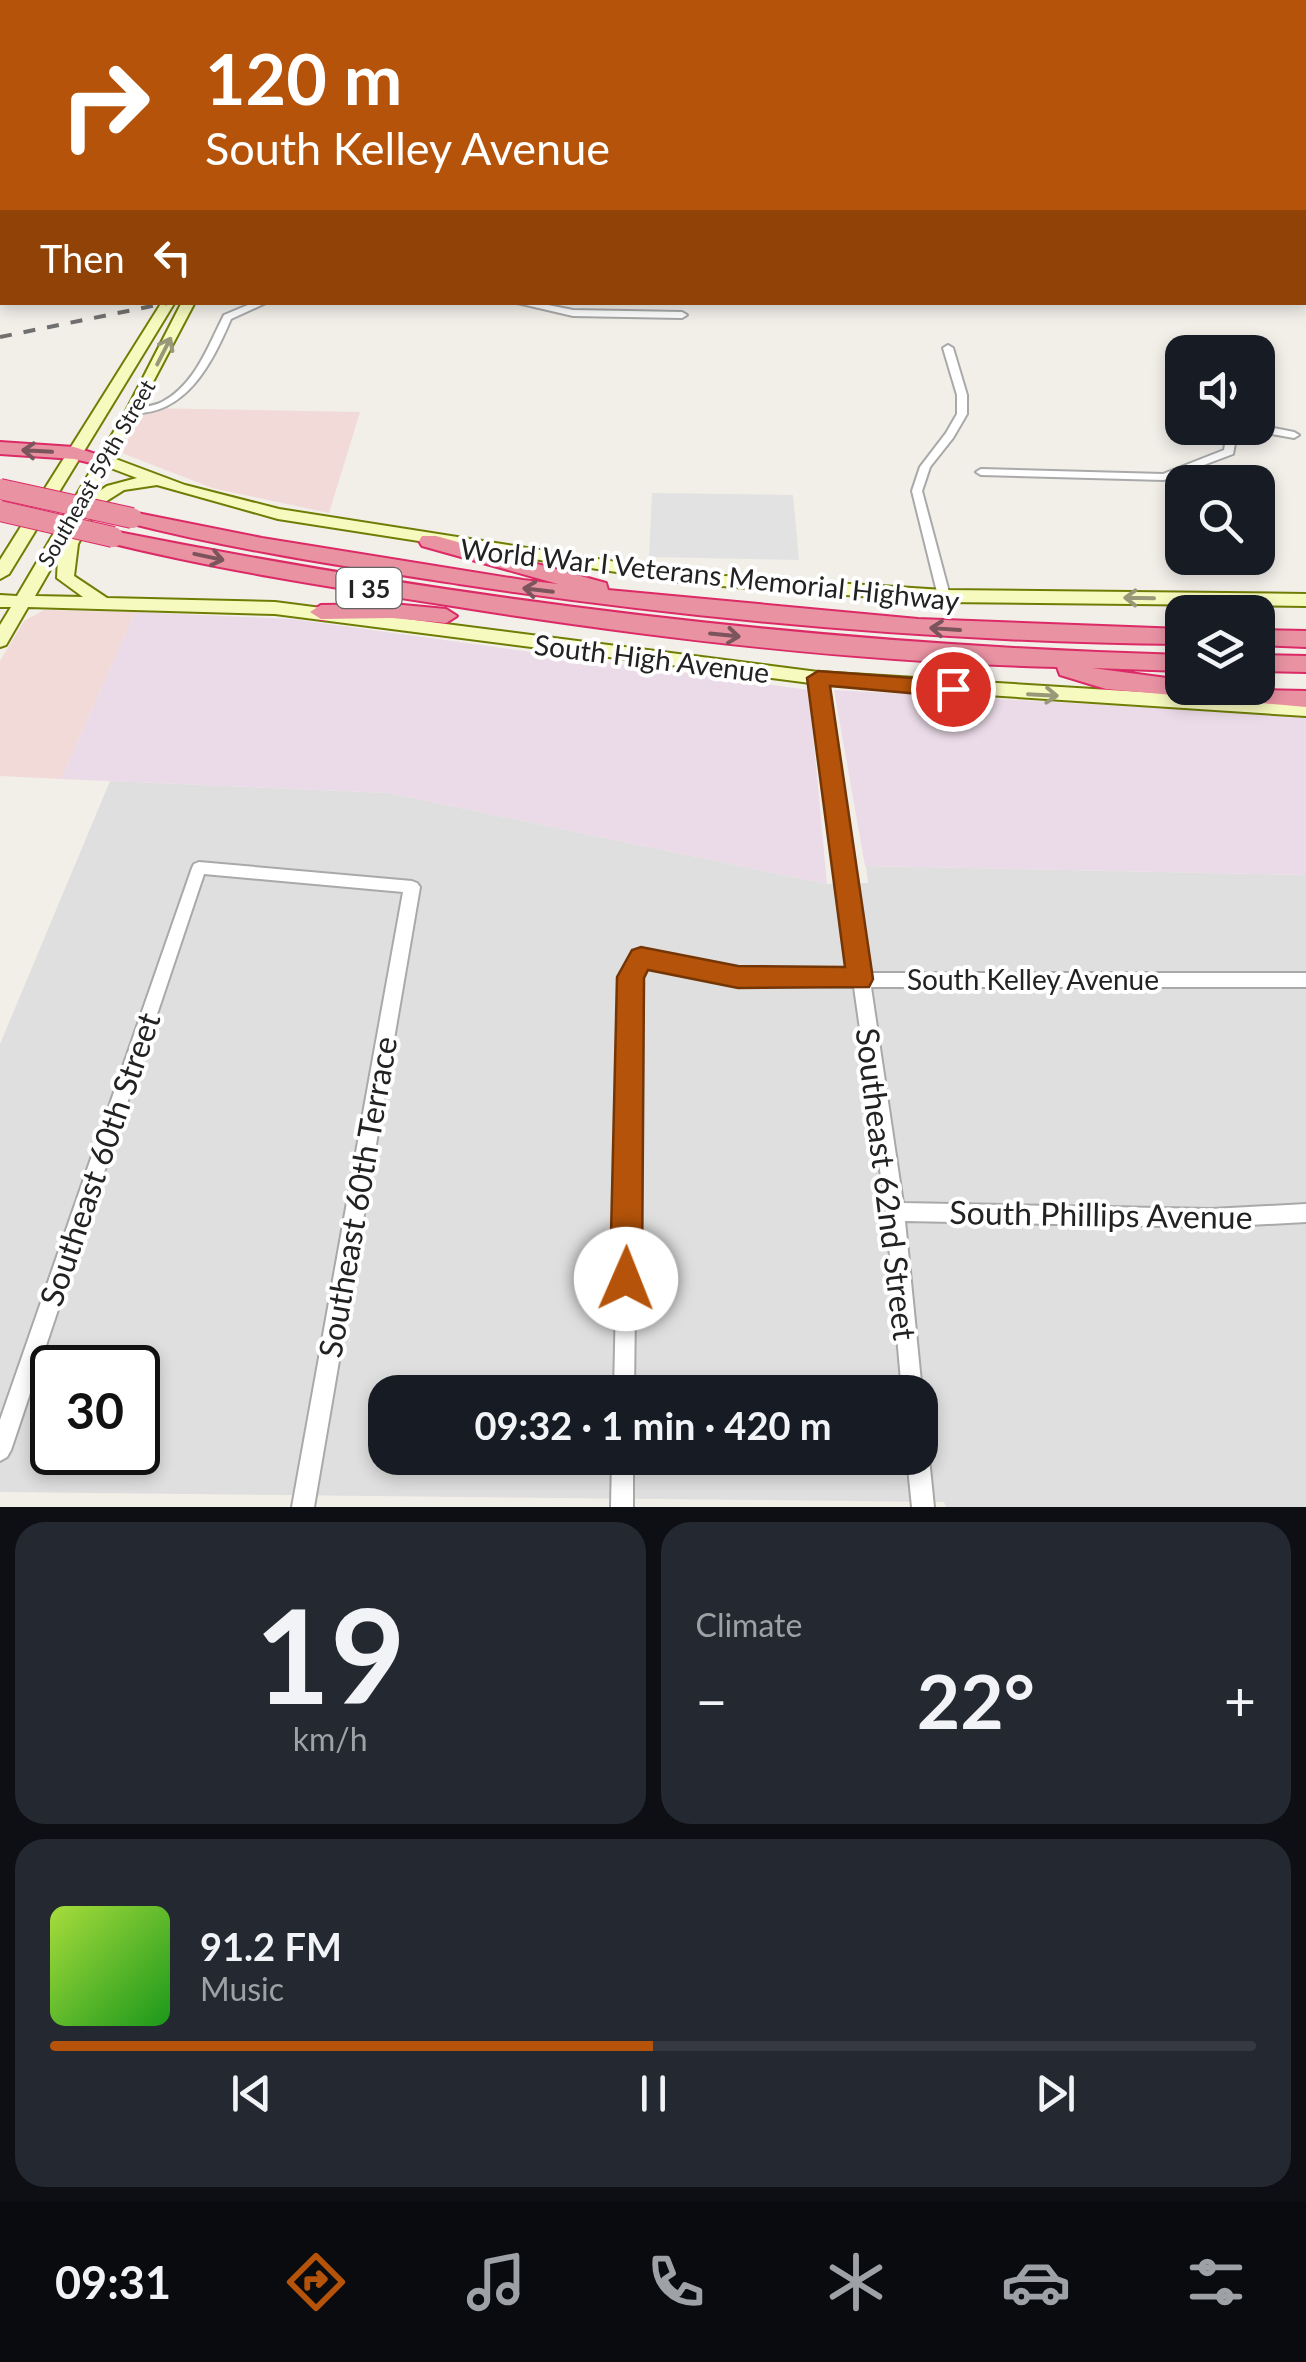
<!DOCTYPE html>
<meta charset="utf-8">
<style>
:root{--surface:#171b24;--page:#242831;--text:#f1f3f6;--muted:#9ea1a6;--line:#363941;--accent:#b45309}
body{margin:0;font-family:Lato,sans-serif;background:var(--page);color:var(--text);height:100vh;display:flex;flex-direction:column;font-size:38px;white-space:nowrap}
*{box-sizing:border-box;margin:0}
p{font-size:32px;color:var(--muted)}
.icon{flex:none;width:55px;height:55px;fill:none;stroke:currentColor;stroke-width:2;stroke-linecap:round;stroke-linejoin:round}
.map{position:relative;height:1507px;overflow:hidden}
.side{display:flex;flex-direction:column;gap:15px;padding:15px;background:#0d0f14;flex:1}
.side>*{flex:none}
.guide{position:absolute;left:0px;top:0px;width:1308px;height:305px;box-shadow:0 5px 15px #0003;background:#b45309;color:#fff;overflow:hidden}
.buttons{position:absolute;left:1165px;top:335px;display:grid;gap:20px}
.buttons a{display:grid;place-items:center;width:110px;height:110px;border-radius:20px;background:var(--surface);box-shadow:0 5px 15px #0003;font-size:50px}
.speed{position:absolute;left:30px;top:1345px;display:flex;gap:20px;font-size:50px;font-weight:700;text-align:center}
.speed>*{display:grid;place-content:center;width:130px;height:130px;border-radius:50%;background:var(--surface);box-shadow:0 5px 15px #0003;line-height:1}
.speed .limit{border:5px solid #111;border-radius:15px;background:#fff;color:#111}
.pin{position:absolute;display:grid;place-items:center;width:85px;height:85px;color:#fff;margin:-42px;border:5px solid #fff;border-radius:50%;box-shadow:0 2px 10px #0007}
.me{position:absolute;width:110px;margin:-55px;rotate:1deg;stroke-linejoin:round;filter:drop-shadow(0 0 8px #0008)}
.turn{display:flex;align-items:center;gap:35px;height:210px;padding:0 40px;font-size:45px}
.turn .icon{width:130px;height:130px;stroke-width:2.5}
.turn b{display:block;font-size:70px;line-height:85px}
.then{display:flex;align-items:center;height:95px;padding:0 40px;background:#0003;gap:20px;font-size:38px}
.big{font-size:75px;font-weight:700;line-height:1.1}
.side .card{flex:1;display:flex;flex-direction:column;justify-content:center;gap:15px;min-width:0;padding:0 35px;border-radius:30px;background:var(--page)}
.side .dial{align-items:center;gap:0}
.dial b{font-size:130px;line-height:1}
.song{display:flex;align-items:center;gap:30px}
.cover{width:120px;height:120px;border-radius:15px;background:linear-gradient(135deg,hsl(80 70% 55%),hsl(120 70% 35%))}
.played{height:10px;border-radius:5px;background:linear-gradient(90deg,var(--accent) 50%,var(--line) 50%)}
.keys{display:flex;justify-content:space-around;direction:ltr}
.heat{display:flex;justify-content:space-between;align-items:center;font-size:55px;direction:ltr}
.side .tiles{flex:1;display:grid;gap:15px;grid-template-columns:1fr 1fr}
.card:last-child{grid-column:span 2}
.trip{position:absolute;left:368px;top:1375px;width:570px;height:100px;border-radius:30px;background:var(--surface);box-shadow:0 5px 15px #0003;font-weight:700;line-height:100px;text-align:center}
.menu{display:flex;height:160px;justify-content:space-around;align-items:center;background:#090b0e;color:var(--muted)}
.menu .icon{width:70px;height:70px}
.menu .selected{color:var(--accent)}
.menu b{font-size:45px;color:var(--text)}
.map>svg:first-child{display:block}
</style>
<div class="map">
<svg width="1306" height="1507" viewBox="0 0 1306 1507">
<rect width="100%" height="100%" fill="#f2efe9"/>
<path fill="#e0dfdf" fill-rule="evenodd" d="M110 781 389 793 827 884 868 883 866 866 1306 875V1507H946L944 1502 0 1492V1044ZM52 1368H138V1452H52ZM385 1392H920V1458H385Z"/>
<g fill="#f2dad9">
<path d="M142 408 360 412 329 513 212 488 122 453Z"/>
<path d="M44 610 135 612 61 779 0 776V661L24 621Z"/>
</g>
<g fill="#ebdbe8">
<path d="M135 612 292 619 809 690 827 884 389 793 61 779Z"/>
<path d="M834 690 1306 716V875L865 866Z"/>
</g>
<path fill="#e2e2e2" d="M652 493 793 495 799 560 649 557Z"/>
<path fill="#c7bfb8" stroke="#8b8681" stroke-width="2.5" d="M392 0H410L409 2H390Z"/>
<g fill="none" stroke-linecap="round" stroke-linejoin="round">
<g stroke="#a9a9a9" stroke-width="4">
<g id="minor">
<rect x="738" y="0" width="6" height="2"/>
<path d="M944 0H950L951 2H945Z"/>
<path d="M1283 0H1306V2Z"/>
<rect x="0" y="115" width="2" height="4"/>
<path d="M255 302H268L231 319C212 363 186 417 129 413V409C140 407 152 407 162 402 195 385 208 346 224 315Z"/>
<path d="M513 302H533L573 310 682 312 687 315 682 318 573 316Z"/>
<path d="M948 345 953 348 967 395V414L953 438 930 467 922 491 950 596 944 600 938 596 912 491 920 467 946 433 957 414V395L943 348Z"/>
<path d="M1258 425 1294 432 1299 435 1294 438 1255 431 1250 428H1258Z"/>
<path d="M1228 428H1238L1233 454 1164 480 981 475 976 472 981 469 1163 474 1224 450Z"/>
<path d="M818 674 824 678 869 973H1306V987H871L903 1203 1211 1209 1306 1204V1222L1211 1227 905 1221 922 1392 920 1397V1392H902L886 1212 854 987 738 984 645 966 639 977 634 1392H614L623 977 635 953 641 951 738 970 853 973 812 678Z"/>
<path d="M199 862 412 881 417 883 420 887 314 1507H292L403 892 204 874 11 1450 7 1457 0 1461V1420L192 868 194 864Z"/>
<path d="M920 1448 925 1451 929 1458 934 1507H912L907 1458H920Z"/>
<path d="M612 1458H633V1507H611Z"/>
</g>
</g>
<g stroke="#a9a9a9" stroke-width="3">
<g id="tertiary">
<path d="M1216 0H1224L1226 2H1218Z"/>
<rect x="1305" y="167" width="1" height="6"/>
</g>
</g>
<g stroke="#707d05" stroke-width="4">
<g id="secondary">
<rect x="1305" y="101" width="1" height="6"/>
<rect x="1305" y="256" width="1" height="8"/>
<path d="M162 302H175L9 574 0 579V560Z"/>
<path d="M182 302H195L113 458 185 485 279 509 693 574 944 590 1306 594V606L944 602 693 584 278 519 157 485 124 490 105 502 91 519 78 544 74 576 107 598 275 602 818 672 1306 702V716L818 684 275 614 28 607 6 645 0 647V625L11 607H0V595L17 596 126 411ZM108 467 137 478 107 486 91 497ZM58 556 57 578 83 597 35 596Z"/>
</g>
</g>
<g stroke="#dc2a67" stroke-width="4">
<g id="motorway">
<path d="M0 442 74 447 114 460 104 466 74 459 0 454Z"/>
<path d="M132 512 262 538 523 580 558 584 422 546 419 541 422 536H436L606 583 608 590 918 619 1182 629V644C941 642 698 620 459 584 348 567 234 550 125 522V514Z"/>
<path d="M113 531C469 602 819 645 1182 655V671L1092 668 1182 680V688L1306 691V707L1106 689 1060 675 1057 667C851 662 644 637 440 604 329 587 215 569 106 542V532Z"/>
<path d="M392 604 446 609 457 616 446 623 392 618 321 619 310 612 321 605Z"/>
<path d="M1258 630 1306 631V647L1258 645Z"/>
<path d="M1258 655 1306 656V672L1258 671Z"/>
</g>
</g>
<use href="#minor" fill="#fff" fill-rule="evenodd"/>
<use href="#tertiary" fill="#fff" fill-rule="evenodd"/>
<use href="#secondary" fill="#f7fabf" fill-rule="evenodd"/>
<use href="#motorway" fill="#e892a2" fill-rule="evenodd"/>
<path stroke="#707070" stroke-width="4" stroke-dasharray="12 12" stroke-linecap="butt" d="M0 337 172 302"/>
<g stroke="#dc2a67" stroke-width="22" stroke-linecap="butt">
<g id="motorway-bridge">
<path d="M0 489 132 518"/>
<path d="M0 511 113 537"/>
</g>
</g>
<use href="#motorway-bridge" stroke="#e892a2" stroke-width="20"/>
</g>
<defs><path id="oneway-shaft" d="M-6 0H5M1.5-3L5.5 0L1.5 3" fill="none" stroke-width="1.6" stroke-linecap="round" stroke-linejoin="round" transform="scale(2.5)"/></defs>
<g stroke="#979978">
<use href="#oneway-shaft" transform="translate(164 351) rotate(-63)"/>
<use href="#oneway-shaft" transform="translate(1139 598) rotate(-179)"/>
<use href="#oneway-shaft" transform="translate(1043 695) rotate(3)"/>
</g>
<g stroke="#7b545c">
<use href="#oneway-shaft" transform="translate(37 451) rotate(-177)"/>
<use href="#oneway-shaft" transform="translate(209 557) rotate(12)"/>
<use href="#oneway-shaft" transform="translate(538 590) rotate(-173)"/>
<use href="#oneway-shaft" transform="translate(945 629) rotate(-176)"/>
<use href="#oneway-shaft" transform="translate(725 635) rotate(6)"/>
</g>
<path fill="#b45309" stroke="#753606" stroke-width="2.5" d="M818 671 953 681 964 689 953 697 830 686 873 979 869 987 738 988 648 970 644 978 642 1279 637 1291 626 1295 614 1291 610 1279 617 977 632 950 641 947 738 966 845 967 807 678Z"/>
<g text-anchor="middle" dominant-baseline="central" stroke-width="8" stroke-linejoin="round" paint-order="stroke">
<g font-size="22" fill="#222" stroke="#fff">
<text transform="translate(96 473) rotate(-60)">Southeast 59th Street</text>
</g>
<rect fill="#fff" stroke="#646464" stroke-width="2.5" x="336.5" y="568" width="65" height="40" rx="8"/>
<g font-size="25" font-weight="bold" fill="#222">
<text x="369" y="588">I 35</text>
</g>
<g font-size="28" fill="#222" stroke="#fff">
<text transform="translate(710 574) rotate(6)">World War I Veterans Memorial Highway</text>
<text transform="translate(652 658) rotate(7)">South High Avenue</text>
<text x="1033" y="979">South Kelley Avenue</text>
</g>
<g font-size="32" fill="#222" stroke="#fff">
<text transform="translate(99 1159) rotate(-71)">Southeast 60th Street</text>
<text transform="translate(887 1184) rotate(83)">Southeast 62nd Street</text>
<text transform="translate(357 1197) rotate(-80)">Southeast 60th Terrace</text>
<text transform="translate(1101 1214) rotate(1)">South Phillips Avenue</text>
</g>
</g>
</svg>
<div class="buttons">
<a><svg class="icon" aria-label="sound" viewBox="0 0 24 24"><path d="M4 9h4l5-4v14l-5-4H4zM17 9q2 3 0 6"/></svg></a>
<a><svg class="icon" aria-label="search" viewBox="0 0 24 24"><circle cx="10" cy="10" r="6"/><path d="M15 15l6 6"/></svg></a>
<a><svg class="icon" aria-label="layers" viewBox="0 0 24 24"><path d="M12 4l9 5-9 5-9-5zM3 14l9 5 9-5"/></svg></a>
</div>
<div class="speed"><div class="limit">30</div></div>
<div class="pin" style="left:953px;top:689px;background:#d93025"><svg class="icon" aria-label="arrive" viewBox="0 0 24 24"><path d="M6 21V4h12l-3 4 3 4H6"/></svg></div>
<svg class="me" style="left:626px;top:1279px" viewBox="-20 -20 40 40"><circle r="19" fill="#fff"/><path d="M0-13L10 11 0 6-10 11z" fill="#b45309"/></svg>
<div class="trip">09:32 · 1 min · 420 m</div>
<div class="guide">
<div class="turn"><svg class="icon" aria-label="right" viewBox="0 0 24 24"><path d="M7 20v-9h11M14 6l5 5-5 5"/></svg><div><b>120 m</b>South Kelley Avenue</div></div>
<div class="then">Then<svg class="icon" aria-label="left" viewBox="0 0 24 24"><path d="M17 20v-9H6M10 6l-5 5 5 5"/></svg></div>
</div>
</div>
<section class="side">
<div class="tiles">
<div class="card dial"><b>19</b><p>km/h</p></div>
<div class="card"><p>Climate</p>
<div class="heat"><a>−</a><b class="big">22°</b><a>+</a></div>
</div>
<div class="card">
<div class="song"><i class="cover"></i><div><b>91.2 FM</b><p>Music</p></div></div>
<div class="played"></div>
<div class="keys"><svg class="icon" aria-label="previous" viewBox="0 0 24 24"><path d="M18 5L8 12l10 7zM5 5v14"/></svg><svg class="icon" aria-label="pause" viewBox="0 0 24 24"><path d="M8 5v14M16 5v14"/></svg><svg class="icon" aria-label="next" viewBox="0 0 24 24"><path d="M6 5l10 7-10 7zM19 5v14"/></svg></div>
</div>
</div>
</section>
<nav class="menu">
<b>09:31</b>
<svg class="icon selected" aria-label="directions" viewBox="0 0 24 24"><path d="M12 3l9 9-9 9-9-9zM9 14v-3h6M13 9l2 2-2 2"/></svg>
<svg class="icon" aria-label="music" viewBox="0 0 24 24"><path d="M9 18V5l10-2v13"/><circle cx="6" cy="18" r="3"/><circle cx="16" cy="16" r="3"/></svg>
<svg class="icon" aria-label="phone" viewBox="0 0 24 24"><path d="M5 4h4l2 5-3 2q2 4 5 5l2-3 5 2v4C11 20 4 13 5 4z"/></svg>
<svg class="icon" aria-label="climate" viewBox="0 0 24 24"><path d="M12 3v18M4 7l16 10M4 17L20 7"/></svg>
<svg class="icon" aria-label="car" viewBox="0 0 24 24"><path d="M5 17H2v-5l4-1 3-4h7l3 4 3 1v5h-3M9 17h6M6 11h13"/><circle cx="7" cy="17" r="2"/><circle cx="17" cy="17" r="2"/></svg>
<svg class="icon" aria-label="filters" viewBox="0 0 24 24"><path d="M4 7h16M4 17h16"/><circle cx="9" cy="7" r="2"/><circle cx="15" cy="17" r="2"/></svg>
</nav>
